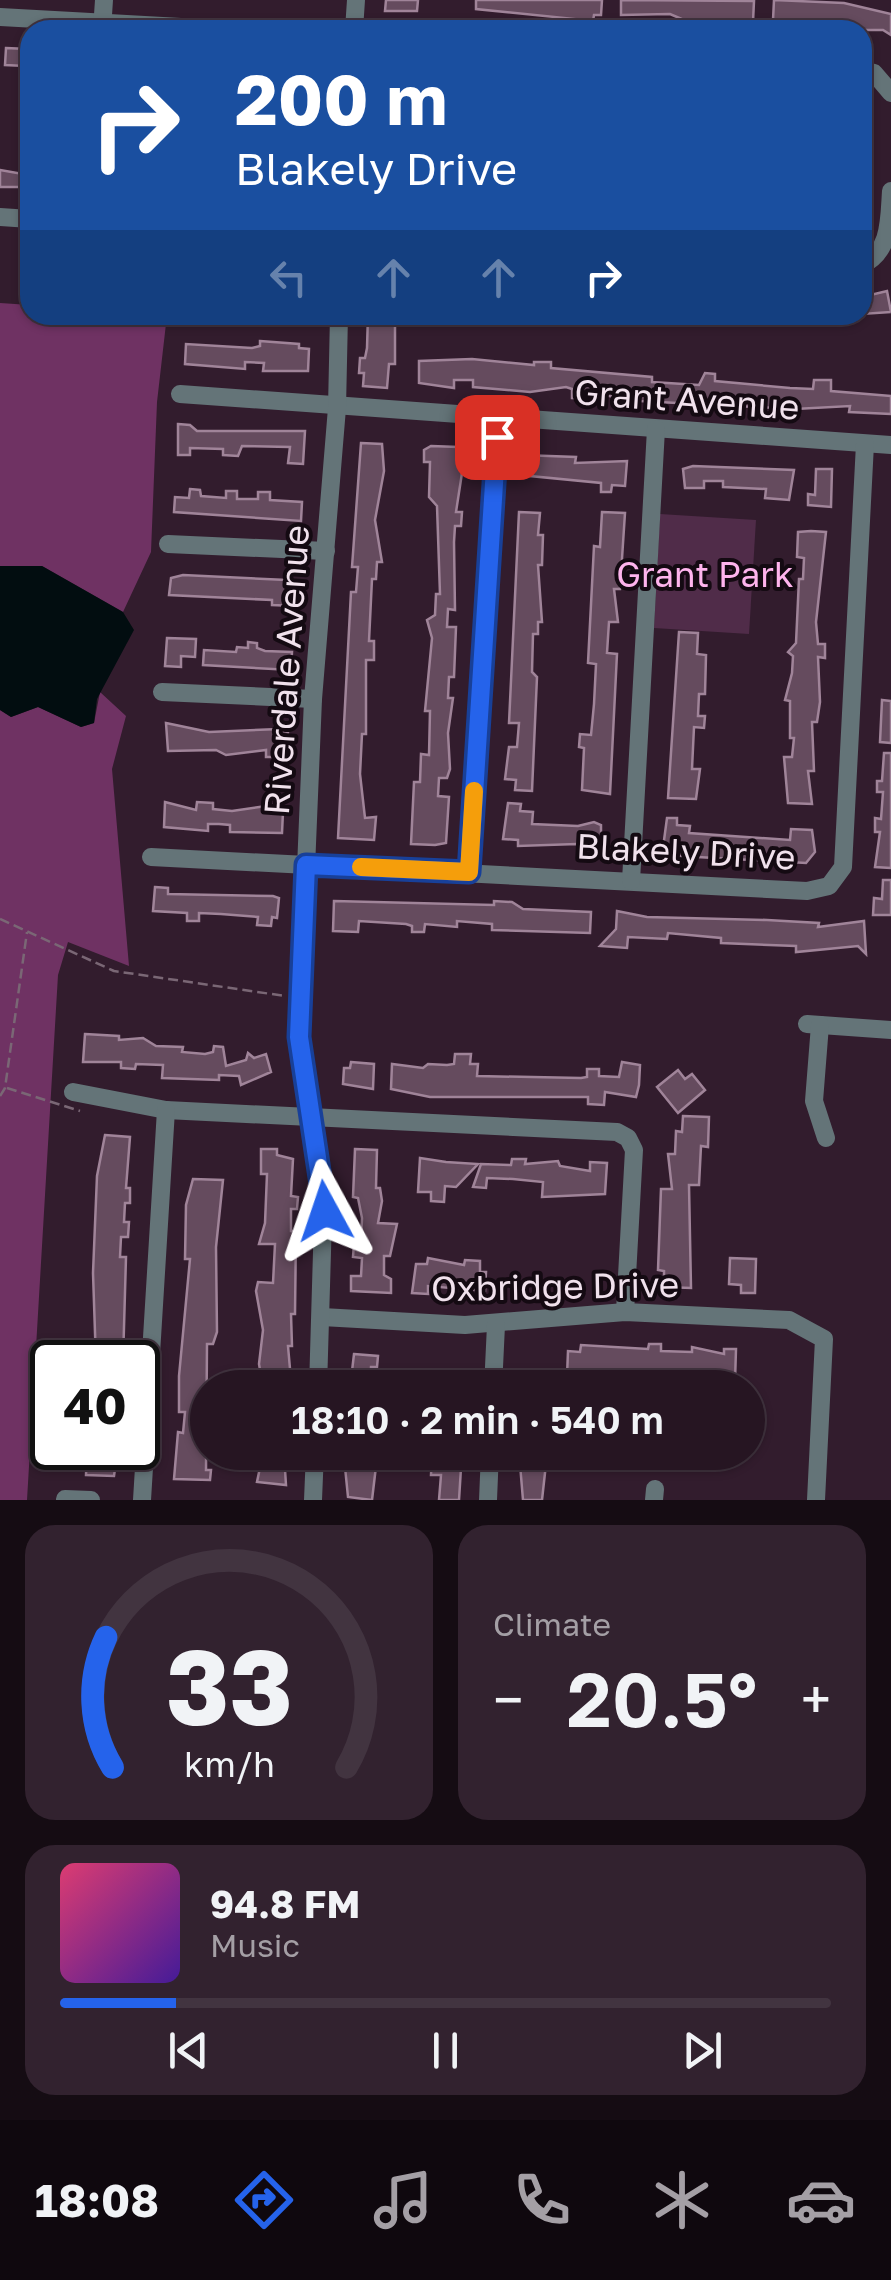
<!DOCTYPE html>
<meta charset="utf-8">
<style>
:root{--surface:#261522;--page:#32222f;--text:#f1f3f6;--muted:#a49fa5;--line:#423440;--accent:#2563eb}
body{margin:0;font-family:"Golos Text",sans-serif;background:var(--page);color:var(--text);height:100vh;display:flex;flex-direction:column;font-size:38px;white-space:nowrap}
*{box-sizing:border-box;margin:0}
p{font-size:32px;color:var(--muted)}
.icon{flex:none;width:55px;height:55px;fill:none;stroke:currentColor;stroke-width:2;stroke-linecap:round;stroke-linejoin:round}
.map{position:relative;height:1500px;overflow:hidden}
.sheet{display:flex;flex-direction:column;gap:25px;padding:25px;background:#150c13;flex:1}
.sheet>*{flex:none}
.banner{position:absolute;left:20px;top:20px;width:852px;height:305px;border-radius:30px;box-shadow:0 2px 8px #0004,0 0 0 2px var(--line);background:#1a4fa0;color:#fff;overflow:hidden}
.speed{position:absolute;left:30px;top:1340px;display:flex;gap:20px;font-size:50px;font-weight:700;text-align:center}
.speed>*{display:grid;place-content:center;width:130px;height:130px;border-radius:50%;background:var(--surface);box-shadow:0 2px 8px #0004,0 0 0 2px var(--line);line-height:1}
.speed .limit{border:5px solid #111;border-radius:15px;background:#fff;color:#111}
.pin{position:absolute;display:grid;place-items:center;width:85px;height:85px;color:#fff;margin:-42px;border-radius:20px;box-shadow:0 5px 15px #0006}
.me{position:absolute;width:110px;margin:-55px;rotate:355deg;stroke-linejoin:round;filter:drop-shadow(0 0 8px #0008)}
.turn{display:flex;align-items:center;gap:35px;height:210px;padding:0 50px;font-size:45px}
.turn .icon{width:130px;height:130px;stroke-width:2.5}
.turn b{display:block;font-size:70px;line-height:85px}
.lanes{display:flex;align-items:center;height:95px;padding:0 50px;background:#0003;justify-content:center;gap:50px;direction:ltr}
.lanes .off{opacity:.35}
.big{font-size:75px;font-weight:600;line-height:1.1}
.sheet .card{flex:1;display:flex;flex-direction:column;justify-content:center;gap:15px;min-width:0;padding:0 35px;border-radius:30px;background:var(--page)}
.sheet .dial{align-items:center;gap:0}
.dial svg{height:260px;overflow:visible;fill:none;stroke:var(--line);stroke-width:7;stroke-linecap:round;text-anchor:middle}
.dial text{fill:var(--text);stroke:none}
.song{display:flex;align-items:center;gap:30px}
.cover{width:120px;height:120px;border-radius:15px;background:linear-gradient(135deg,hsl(340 70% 55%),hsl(260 70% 35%))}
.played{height:10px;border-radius:5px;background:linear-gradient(90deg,var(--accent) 15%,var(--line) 15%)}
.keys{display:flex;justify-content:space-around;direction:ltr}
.heat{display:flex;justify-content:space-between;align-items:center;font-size:55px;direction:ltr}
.sheet .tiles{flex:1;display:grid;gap:25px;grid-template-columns:1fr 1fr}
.card:last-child{grid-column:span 2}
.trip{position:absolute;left:190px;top:1370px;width:575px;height:100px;border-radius:50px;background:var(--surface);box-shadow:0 2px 8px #0004,0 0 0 2px var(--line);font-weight:600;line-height:100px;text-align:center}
.tab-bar{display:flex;height:160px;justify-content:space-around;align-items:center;background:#0f080e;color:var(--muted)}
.tab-bar .icon{width:70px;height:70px}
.tab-bar .current{color:var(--accent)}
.tab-bar b{font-size:45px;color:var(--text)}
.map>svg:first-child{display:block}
</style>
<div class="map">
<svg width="891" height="1500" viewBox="0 0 891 1500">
<rect width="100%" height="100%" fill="#321c2d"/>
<path fill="#502c49" d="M660 514 756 520 749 634 654 628Z"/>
<g fill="#6f3263">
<path d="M0 303 30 305V315H167L157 402 151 552 123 612 42 566H0Z"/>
<path d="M100 692 126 716 112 769 129 966 68 942 58 975 27 1500H0V710L11 717 38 707 81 727 94 723Z"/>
</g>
<path fill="#020d10" d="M0 566H42L123 612 134 630 97 699 94 723 81 727 38 707 11 717 0 710Z"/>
<g fill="#654b5e" stroke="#a08499" stroke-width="2.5">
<path d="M386 0H418L417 11H385Z"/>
<path d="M476 0H602L601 15H594L593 21 476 9Z"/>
<path d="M621 0 754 1 753 22 684 20 670 14 621 15Z"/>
<path d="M774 0 844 3 891 14V35L883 30H853L830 27V23L788 25 773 20Z"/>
<path d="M6 48 27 49 25 66 5 65Z"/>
<path d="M0 170 23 174 22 187H0Z"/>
<path d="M887 291 891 312 862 314V297Z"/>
<path d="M368 315H395V364H389L387 388 363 386 364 373H359L360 358H365L367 348Z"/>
<path d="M260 341 299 344V348L309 349 308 371H263L264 363 245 362V369L185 364 186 344 252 348 260 346Z"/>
<path d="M472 359 534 365V362H551V368L652 377V382L699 385 705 373 715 374V381L790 388 813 389 814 380H831V391L891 396V414L849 412 850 406 795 409 639 401 591 393 590 399 572 398V389L566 387 530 392 473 387V380H454V388L419 383V361Z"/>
<path d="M178 424 190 425 197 431H305L303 464 288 463 290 447 242 446 238 456 223 455V449L190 448V455H178Z"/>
<path d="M361 443 382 444 384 471 375 520 382 562H377L376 579H372L369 641H374V660H366V734H362L360 774 365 818 376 817 374 840 338 838 351 592H356L358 567H352Z"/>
<path d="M431 446 458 447 457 460H464L456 512H462L461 526H455L454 542 455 610 448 609 447 627H456L454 677H449L448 698H453L448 733 450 769 447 778H439L438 796 449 797 446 843 435 845 411 844 414 782H420L421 754 429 755 430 711H425L432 638 427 620 435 615 436 594H440L437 506 429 497 430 462H424V450Z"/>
<path d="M521 455 576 457 575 463 627 461 625 486 612 485 611 492H601V483L520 475Z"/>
<path d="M693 466 794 470 789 500 765 498 766 489 723 487V481H704V488H685L683 469Z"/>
<path d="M816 469H832L831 507 808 505V494L815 495Z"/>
<path d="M190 489 200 490 201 496 226 498V491H237V499H258V492H270V500L302 502 301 521 174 512 175 497 189 498Z"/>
<path d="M519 512 540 513 538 535H543L542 565H538L542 622H538V634H533L532 672 537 677 532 791 515 790 516 780 505 779 509 747H517L519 723H509Z"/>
<path d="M602 512 625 513 620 589H614L618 622H609L607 653 617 654 610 794 582 790 584 748 579 747 580 734 591 735 594 704 596 664 588 663 594 546 600 547Z"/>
<path d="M811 531 826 532 816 622 818 644H825V658L818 657 820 702 817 722H812L814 771H808L812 804 788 803 784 757H792L794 738H790V701L785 700 792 673 793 656 788 652 796 643 799 579H803L804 558 797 557 798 532Z"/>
<path d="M183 575 287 580 296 584 295 606 272 605V600L169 595 171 578Z"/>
<path d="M679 632 698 633 697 654 706 655 705 694H699L698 716H705L704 728 694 727 692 769H700L696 799 668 798Z"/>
<path d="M167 638 196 639 195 657 181 656V667L165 666Z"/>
<path d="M248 642 257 643V648L265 651 292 652 291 670 203 665 204 650 236 652 237 647 248 648Z"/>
<path d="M882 700 891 701V743L880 742Z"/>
<path d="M166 723 209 732 279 729 288 732 287 751H276V757H266V750L226 755 216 750 168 751Z"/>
<path d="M884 753H891V868L875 867 880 832H875V818L881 819 883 792H877V781H882Z"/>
<path d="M165 802 196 810 197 802 213 803V809L232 811 273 805 272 811 283 812 282 833 230 832V825L219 824H208V831L164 827Z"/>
<path d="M508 803 521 804 520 811 533 812 532 824 578 826 594 822 601 825V836H608L607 851 577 844 518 846V840L503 839Z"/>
<path d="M667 818H677V825L690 826 689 833 790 840 791 829 812 830 815 852 806 863 662 855Z"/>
<path d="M883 880H891V915H873L874 898 882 899Z"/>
<path d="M155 887 168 888V894L273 896 279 898 277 918 272 917 271 926 257 925 258 917 221 914 199 913V921H187V913L153 911Z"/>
<path d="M334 901 494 905V901L512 902 523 909 591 912 590 933 492 930V924L457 921V927L425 924 424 932H412V926L406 924 359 921 358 932 333 931Z"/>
<path d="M617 911 647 917 767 920 819 923 818 927 864 921 866 954 858 946 796 952V946L721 943V938L668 933 667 939 628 937 627 948 600 946 616 929Z"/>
<path d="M85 1034 119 1036V1040L143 1038 156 1046 183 1047 182 1052 205 1054 213 1052 214 1046 223 1047 226 1066 246 1060 248 1053 254 1058 266 1054 271 1072 241 1085 239 1076 219 1075V1080L162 1078 163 1065 136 1064 135 1069 121 1068V1062H83Z"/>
<path d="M455 1054H471L470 1064H478L477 1076 581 1078 587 1077V1069H599V1076L619 1077 622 1062 640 1065 639 1085 636 1097 605 1092 604 1105 588 1104V1097H430L391 1089 392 1064 423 1068 428 1064 447 1065 454 1064Z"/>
<path d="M351 1062 374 1064 373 1089 343 1084 344 1068H350Z"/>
<path d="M678 1070 685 1079 692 1074 705 1090 678 1113 657 1087Z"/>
<path d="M683 1116 709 1117 708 1147 701 1146 699 1185H689L691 1288 664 1287V1271L658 1270 661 1189H672L668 1154H675L676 1131 682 1132Z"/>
<path d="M105 1135 130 1137 126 1188H130V1203H125L124 1222H129L128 1237H121L120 1257H126L123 1362H96L93 1273 97 1176Z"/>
<path d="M261 1149H277V1155L293 1159 291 1196 298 1197 297 1209H291V1231H296L295 1314H291L292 1346H288L291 1380H281V1388H263L259 1364 263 1330 256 1291 258 1282 273 1283 275 1244H259L265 1223 267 1174H261Z"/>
<path d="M355 1149 377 1150 376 1188H380L382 1201 378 1223 397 1224 390 1256H384V1275L391 1279V1293L351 1291V1276H361L362 1258 353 1257 354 1243 361 1244 362 1218 358 1198 353 1197Z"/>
<path d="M420 1158 446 1162 478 1164 456 1187 445 1186 444 1202 431 1201V1192H418Z"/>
<path d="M512 1159H526L525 1164 558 1161 560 1166 590 1171V1162L607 1163 605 1194 542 1197 543 1182 513 1179 487 1178 486 1188 473 1187 481 1164 511 1165Z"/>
<path d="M193 1179 223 1180 216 1247 217 1332 213 1344H207L206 1470H211L210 1480 174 1479 178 1432 183 1433 185 1412H179V1376L190 1259H185L186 1205Z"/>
<path d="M428 1258 464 1265 465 1260 480 1261V1272H486L485 1291 428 1286V1294L412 1293 416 1264H427Z"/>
<path d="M730 1258 756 1259 755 1293H741V1285L729 1284Z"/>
<path d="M649 1344H661V1351L692 1352V1347L724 1354V1349H736L735 1382 678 1380 679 1376 658 1374 657 1388H647V1378L567 1376 568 1351 580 1352 581 1345 648 1349Z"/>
<path d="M354 1354 378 1356 377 1367H371L370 1388H350Z"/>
<path d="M87 1448H118L114 1476 86 1475Z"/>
<path d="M353 1452H374L377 1458 372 1500 348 1497 344 1457H353Z"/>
<path d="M432 1452H462L459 1500H439L441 1475H431Z"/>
<path d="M263 1453 284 1454 286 1485 257 1482Z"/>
<path d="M529 1454 547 1455 542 1500H523L520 1464 526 1465Z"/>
</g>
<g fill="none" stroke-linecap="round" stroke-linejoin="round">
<g stroke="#7a6775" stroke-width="2.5" stroke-dasharray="10 5" stroke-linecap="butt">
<path d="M0 919 114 971 285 996"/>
<path d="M7 1088 80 1111"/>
<path d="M0 1096 5 1088 27 932"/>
</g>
<g stroke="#647478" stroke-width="18">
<path d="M0 17 235 30"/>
<path d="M102 30 104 0"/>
<path d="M354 30 356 0"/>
<path d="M862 70 874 73 891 93"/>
<path d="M0 217 30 219"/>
<path d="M862 265C891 251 889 220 891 191"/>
<path d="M180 394 891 445"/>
<path d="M168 544 326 551"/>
<path d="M162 692 313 699"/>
<path d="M151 857 807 891 829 886 843 867 865 444"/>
<path d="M469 872 498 420"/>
<path d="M631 881 656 429"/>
<path d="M807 1024 891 1030"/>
<path d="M820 1025 814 1101 826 1138"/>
<path d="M73 1092 166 1110 617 1132 628 1138 634 1150 625 1312"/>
<path d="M322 1317 465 1325 625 1312 789 1320 824 1339 816 1500"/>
<path d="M318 1388 324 1184 299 1037 313 699 337 408 339 315"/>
<path d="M493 1388 496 1325"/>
<path d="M65 1499 91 1500"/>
<path d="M142 1500 166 1110"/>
<path d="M313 1500 315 1452"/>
<path d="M488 1500 490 1452"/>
<path d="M654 1500 655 1489"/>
</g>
</g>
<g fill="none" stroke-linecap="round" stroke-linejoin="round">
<g stroke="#184099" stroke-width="25">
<path id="route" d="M325 1211 299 1037 306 865 469 872 497 437"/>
</g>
<use href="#route" stroke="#2563eb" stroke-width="18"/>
<path stroke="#f59e0b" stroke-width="18" d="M361 867 469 872 474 791"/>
</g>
<g text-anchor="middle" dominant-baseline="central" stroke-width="8" stroke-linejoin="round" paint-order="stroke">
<g font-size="35" fill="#f0e1ec" stroke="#140a12">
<text transform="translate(687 399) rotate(4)">Grant Avenue</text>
<text transform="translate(286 670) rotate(-86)">Riverdale Avenue</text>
<text transform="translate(686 851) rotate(3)">Blakely Drive</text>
<text transform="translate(555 1286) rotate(-1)">Oxbridge Drive</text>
</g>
<g font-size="35" fill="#feb4ed" stroke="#140a12">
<text x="705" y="574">Grant Park</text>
</g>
</g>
</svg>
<div class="speed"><div class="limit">40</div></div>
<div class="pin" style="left:497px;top:437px;background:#d93025"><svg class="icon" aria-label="arrive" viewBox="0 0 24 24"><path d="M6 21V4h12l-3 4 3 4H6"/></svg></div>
<svg class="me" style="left:325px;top:1211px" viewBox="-20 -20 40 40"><path d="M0-17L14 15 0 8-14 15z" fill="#2563eb" stroke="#fff" stroke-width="4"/></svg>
<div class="trip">18:10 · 2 min · 540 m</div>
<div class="banner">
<div class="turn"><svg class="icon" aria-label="right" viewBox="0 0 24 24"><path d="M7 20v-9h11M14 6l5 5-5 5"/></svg><div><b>200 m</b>Blakely Drive</div></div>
<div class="lanes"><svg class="icon off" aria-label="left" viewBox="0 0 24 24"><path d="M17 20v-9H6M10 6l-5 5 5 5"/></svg><svg class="icon off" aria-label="ahead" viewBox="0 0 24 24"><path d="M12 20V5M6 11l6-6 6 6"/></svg><svg class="icon off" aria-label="ahead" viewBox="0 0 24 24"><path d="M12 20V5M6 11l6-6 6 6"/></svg><svg class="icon" aria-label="right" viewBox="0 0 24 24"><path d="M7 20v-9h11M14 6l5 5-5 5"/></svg></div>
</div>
</div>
<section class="sheet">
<div class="tiles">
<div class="card dial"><svg viewBox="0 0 100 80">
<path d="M14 69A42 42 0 1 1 86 69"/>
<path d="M14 69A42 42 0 0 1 12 29" stroke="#2563eb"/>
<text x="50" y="56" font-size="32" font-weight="700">33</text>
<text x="50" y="72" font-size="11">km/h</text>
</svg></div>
<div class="card"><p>Climate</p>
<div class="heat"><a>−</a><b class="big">20.5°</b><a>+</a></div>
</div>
<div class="card">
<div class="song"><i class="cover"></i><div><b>94.8 FM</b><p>Music</p></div></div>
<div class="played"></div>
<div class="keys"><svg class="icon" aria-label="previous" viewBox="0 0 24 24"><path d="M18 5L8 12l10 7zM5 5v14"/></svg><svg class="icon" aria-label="pause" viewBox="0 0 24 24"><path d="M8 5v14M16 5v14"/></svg><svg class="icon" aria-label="next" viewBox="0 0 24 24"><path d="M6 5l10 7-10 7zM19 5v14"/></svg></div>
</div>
</div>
</section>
<nav class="tab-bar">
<b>18:08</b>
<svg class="icon current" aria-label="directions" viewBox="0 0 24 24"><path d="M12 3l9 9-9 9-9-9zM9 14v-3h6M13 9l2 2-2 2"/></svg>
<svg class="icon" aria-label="music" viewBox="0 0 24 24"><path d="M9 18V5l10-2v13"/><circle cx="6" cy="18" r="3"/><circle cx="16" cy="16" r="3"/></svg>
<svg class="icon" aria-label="phone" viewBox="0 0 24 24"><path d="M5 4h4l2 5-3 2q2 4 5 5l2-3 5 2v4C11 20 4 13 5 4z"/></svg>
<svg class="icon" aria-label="climate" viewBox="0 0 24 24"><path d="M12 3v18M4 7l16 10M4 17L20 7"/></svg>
<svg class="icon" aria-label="car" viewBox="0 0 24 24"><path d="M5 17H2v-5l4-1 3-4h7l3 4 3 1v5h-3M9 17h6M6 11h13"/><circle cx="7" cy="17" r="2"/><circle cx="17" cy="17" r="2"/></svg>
</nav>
